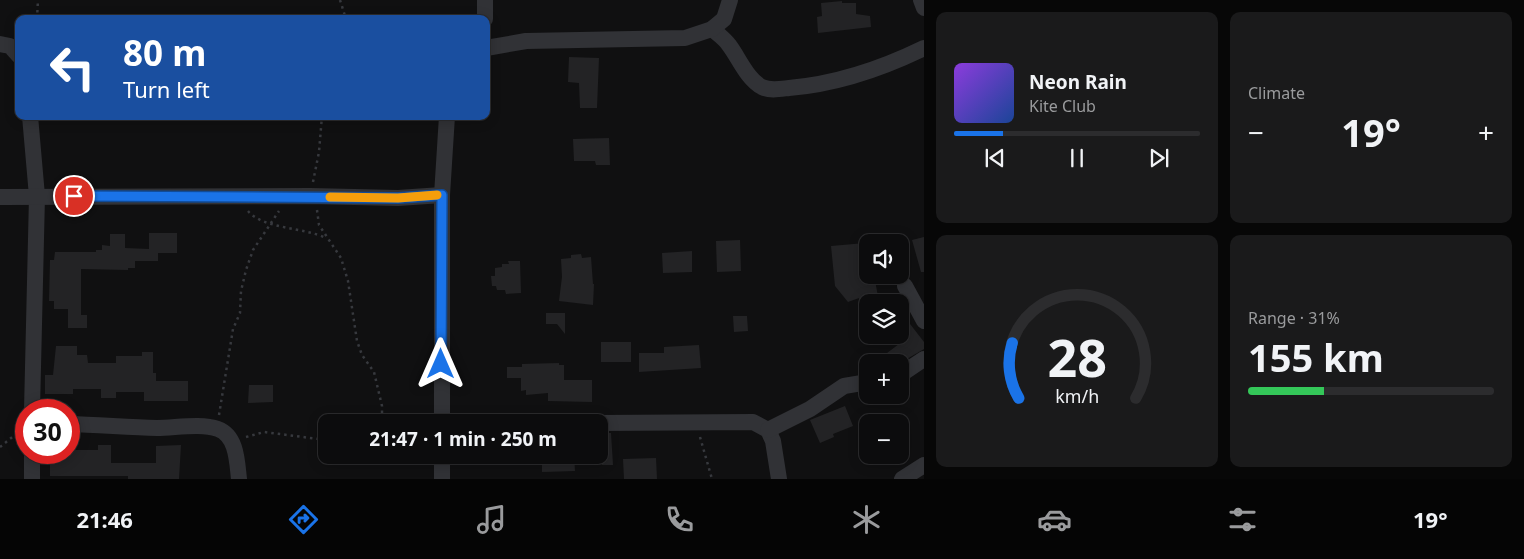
<!DOCTYPE html>
<meta charset="utf-8">
<style>
:root{--surface:#0c0c0d;--page:#1a1a1b;--text:#f1f3f6;--muted:#9a9b9d;--line:#2c2c2e;--accent:#1a73e8}
body{margin:0;font-family:"Noto Sans",sans-serif;background:var(--page);color:var(--text);height:100vh;display:flex;flex-direction:column;font-size:19px;white-space:nowrap}
*{box-sizing:border-box;margin:0}
p{font-size:16px;color:var(--muted)}
.icon{flex:none;width:28px;height:28px;fill:none;stroke:currentColor;stroke-width:2;stroke-linecap:round;stroke-linejoin:round}
.map{position:relative;flex:1;overflow:hidden}
.panel{display:flex;flex-direction:column;gap:12px;padding:12px;background:#070707;width:600px}
.panel>*{flex:none}
.guide{position:absolute;left:15px;top:15px;width:475px;height:105px;border-radius:10px;box-shadow:0 2px 12px #0003,0 0 0 1px var(--line);background:#1a4fa0;color:#fff;overflow:hidden}
.tools{position:absolute;left:859px;top:234px;display:grid;gap:10px}
.tools a{display:grid;place-items:center;width:50px;height:50px;border-radius:10px;background:var(--surface);box-shadow:0 2px 12px #0003,0 0 0 1px var(--line);font-size:25px}
.speed{position:absolute;left:15px;top:399px;display:flex;gap:10px;font-size:25px;font-weight:700;text-align:center}
.speed>*{display:grid;place-content:center;width:65px;height:65px;border-radius:50%;background:var(--surface);box-shadow:0 2px 12px #0003,0 0 0 1px var(--line);line-height:1}
.speed .limit{border:8px solid #d22;background:#fff;color:#111}
.pin{position:absolute;display:grid;place-items:center;width:42px;height:42px;color:#fff;margin:-21px;border:2px solid #fff;border-radius:50%;box-shadow:0 1px 5px #0007}
.me{position:absolute;width:55px;margin:-28px;rotate:0deg;stroke-linejoin:round;filter:drop-shadow(0 0 4px #0008)}
.turn{display:flex;align-items:center;gap:18px;height:105px;padding:0 25px;font-size:22px}
.turn .icon{width:65px;height:65px;stroke-width:2.5}
.turn b{display:block;font-size:35px;line-height:42px}
.big{font-size:38px;font-weight:700;line-height:1.1}
.panel .card{flex:1;display:flex;flex-direction:column;justify-content:center;gap:8px;min-width:0;padding:0 18px;border-radius:10px;background:var(--page)}
.panel .dial{align-items:center;gap:0}
.dial svg{height:130px;overflow:visible;fill:none;stroke:var(--line);stroke-width:7;stroke-linecap:round;text-anchor:middle}
.dial text{fill:var(--text);stroke:none}
.song{display:flex;align-items:center;gap:15px}
.cover{width:60px;height:60px;border-radius:8px;background:linear-gradient(135deg,hsl(270 70% 55%),hsl(220 70% 35%))}
.played{height:5px;border-radius:2px;background:linear-gradient(90deg,var(--accent) 20%,var(--line) 20%)}
.keys{display:flex;justify-content:space-around;direction:ltr}
.heat{display:flex;justify-content:space-between;align-items:center;font-size:28px;direction:ltr}
.charge{height:8px;border-radius:4px;background:linear-gradient(90deg,#34c759 31%,var(--line) 0)}
.panel .tiles{flex:1;display:grid;gap:12px;grid-template-columns:repeat(2,1fr)}
.trip{position:absolute;left:318px;top:414px;width:290px;height:50px;border-radius:10px;background:var(--surface);box-shadow:0 2px 12px #0003,0 0 0 1px var(--line);font-weight:700;line-height:50px;text-align:center}
.dock{display:flex;height:80px;justify-content:space-around;align-items:center;background:#050505;color:var(--muted)}
.dock .icon{width:35px;height:35px}
.dock .active{color:var(--accent)}
.dock b{font-size:22px;color:var(--text)}
main{display:flex;flex:1;min-height:0}
.map>svg:first-child{display:block}
</style>
<main>
<div class="map">
<svg width="924" height="479" viewBox="0 0 924 479">
<rect width="100%" height="100%" fill="#101011"/>
<g fill="#232325">
<path d="M842 1V3H856V14L870 16 871 27 818 33 817 17 822 16 821 3Z"/>
<path d="M569 57 599 58 597 108H580L579 83 568 82Z"/>
<path d="M609 138 610 165H596L595 161H574L573 139Z"/>
<path d="M149 233H177V253H158V261H135V268H128V270L81 269V315H87V328H68V309H54V301H49L50 260H54L55 252H96V250H102V245L110 246V234H125V248L149 249Z"/>
<path d="M924 237V272H921L912 240Z"/>
<path d="M740 240 741 271 717 272 716 241Z"/>
<path d="M865 243 868 275H874L879 302H860L859 298 848 302 835 286 831 246Z"/>
<path d="M692 251V272L663 273 662 253Z"/>
<path d="M581 254 582 258 591 257 593 284H594L593 305 559 301 562 277 561 259 571 258V255Z"/>
<path d="M508 261H520L521 293 506 294 505 290H497L496 286H492L491 276H495V268L502 267V264H509Z"/>
<path d="M900 311 924 342V349L900 363 894 362 887 353 899 344 894 335H900Z"/>
<path d="M546 313H565V334L557 324H546Z"/>
<path d="M733 316H747L748 331 734 332Z"/>
<rect x="601" y="342" width="30" height="20"/>
<path d="M699 345 701 368 639 372V353H664V347Z"/>
<path d="M56 346H77V355H87L88 363H116V356H142V352H153V373H156V381H188V401H144V392H116V398H101V389H73V394H45V375H53Z"/>
<path d="M559 363V365H564V380H592V402L548 401V393L526 395V390L521 391V378H507V367H522V364Z"/>
<path d="M249 385H273V402L248 403Z"/>
<path d="M845 406 853 426 833 434 834 437 820 443 810 420Z"/>
<path d="M601 433H611L613 465H602L601 453H599Z"/>
<path d="M98 445H111V463H156V446L181 445 179 479H128V476H50V452H69V450H98Z"/>
<path d="M542 455H574L575 471 542 472Z"/>
<path d="M656 458 657 479H624L623 459Z"/>
</g>
<g fill="none" stroke-linecap="round" stroke-linejoin="round">
<g stroke="#37393e" stroke-width="2.5" stroke-dasharray="2.5 4" stroke-linecap="butt">
<path d="M340 0 346 19"/>
<path d="M37 19 38 0"/>
<path d="M313 182 319 152 322 116"/>
<path d="M317 210 319 225 341 258 348 281 357 341 362 355 374 372 382 406V422"/>
<path d="M248 211C263 229 303 227 326 238"/>
<path d="M219 415 233 329 240 313 241 291 246 270 253 250 279 211"/>
<path d="M246 437 264 432 326 440"/>
<path d="M700 437 712 479"/>
<path d="M0 447 26 426"/>
</g>
<g stroke="#313236" stroke-width="16">
<path d="M485 0V19"/>
<path d="M921 0 924 8"/>
<path d="M712 29C718 34 725 39 729 45 739 58 747 79 762 87 770 91 780 89 789 88 836 84 881 69 924 48"/>
<path d="M0 44 10 46 19 56"/>
<path d="M486 48 526 41 685 38 712 29 724 19 730 0"/>
<path d="M30 116 37 196 32 410"/>
<path d="M0 197 310 196 398 198 442 195"/>
<path d="M905 286 924 321"/>
<path d="M900 375 924 359"/>
<path d="M442 422V195L447 116"/>
<path d="M442 422H496"/>
<path d="M577 422H592"/>
<path d="M599 423 753 422 768 430 773 441 779 479"/>
<path d="M69 424C98 425 128 427 157 428 175 428 201 423 218 429 237 436 237 462 239 479"/>
<path d="M768 430 810 409 844 386 868 382"/>
<path d="M32 452V479"/>
<path d="M442 455V479"/>
<path d="M902 479 924 465"/>
</g>
</g>
<g fill="none" stroke-linecap="round" stroke-linejoin="round">
<g stroke="#114b97" stroke-width="12">
<path id="route" d="M74 196 398 198 442 195 441 364"/>
</g>
<use href="#route" stroke="#1a73e8" stroke-width="9"/>
<path stroke="#f59e0b" stroke-width="9" d="M330 197 398 198 437 195"/>
</g>
</svg>
<div class="tools">
<a><svg class="icon" aria-label="sound" viewBox="0 0 24 24"><path d="M4 9h4l5-4v14l-5-4H4zM17 9q2 3 0 6"/></svg></a>
<a><svg class="icon" aria-label="layers" viewBox="0 0 24 24"><path d="M12 4l9 5-9 5-9-5zM3 14l9 5 9-5"/></svg></a>
<a>+</a>
<a>−</a>
</div>
<div class="speed"><div class="limit">30</div></div>
<div class="pin" style="left:74px;top:196px;background:#d93025"><svg class="icon" aria-label="arrive" viewBox="0 0 24 24"><path d="M6 21V4h12l-3 4 3 4H6"/></svg></div>
<svg class="me" style="left:441px;top:364px" viewBox="-20 -20 40 40"><path d="M0-17L14 15 0 8-14 15z" fill="#1a73e8" stroke="#fff" stroke-width="4"/></svg>
<div class="trip">21:47 · 1 min · 250 m</div>
<div class="guide">
<div class="turn"><svg class="icon" aria-label="left" viewBox="0 0 24 24"><path d="M17 20v-9H6M10 6l-5 5 5 5"/></svg><div><b>80 m</b>Turn left</div></div>
</div>
</div>
<section class="panel">
<div class="tiles">
<div class="card">
<div class="song"><i class="cover"></i><div><b>Neon Rain</b><p>Kite Club</p></div></div>
<div class="played"></div>
<div class="keys"><svg class="icon" aria-label="previous" viewBox="0 0 24 24"><path d="M18 5L8 12l10 7zM5 5v14"/></svg><svg class="icon" aria-label="pause" viewBox="0 0 24 24"><path d="M8 5v14M16 5v14"/></svg><svg class="icon" aria-label="next" viewBox="0 0 24 24"><path d="M6 5l10 7-10 7zM19 5v14"/></svg></div>
</div>
<div class="card"><p>Climate</p>
<div class="heat"><a>−</a><b class="big">19°</b><a>+</a></div>
</div>
<div class="card dial"><svg viewBox="0 0 100 80">
<path d="M14 69A42 42 0 1 1 86 69"/>
<path d="M14 69A42 42 0 0 1 10 35" stroke="#1a73e8"/>
<text x="50" y="56" font-size="32" font-weight="700">28</text>
<text x="50" y="72" font-size="11">km/h</text>
</svg></div>
<div class="card"><p>Range · 31%</p><b class="big">155 km</b><div class="charge"></div></div>
</div>
</section>
</main>
<nav class="dock">
<b>21:46</b>
<svg class="icon active" aria-label="directions" viewBox="0 0 24 24"><path d="M12 3l9 9-9 9-9-9zM9 14v-3h6M13 9l2 2-2 2"/></svg>
<svg class="icon" aria-label="music" viewBox="0 0 24 24"><path d="M9 18V5l10-2v13"/><circle cx="6" cy="18" r="3"/><circle cx="16" cy="16" r="3"/></svg>
<svg class="icon" aria-label="phone" viewBox="0 0 24 24"><path d="M5 4h4l2 5-3 2q2 4 5 5l2-3 5 2v4C11 20 4 13 5 4z"/></svg>
<svg class="icon" aria-label="climate" viewBox="0 0 24 24"><path d="M12 3v18M4 7l16 10M4 17L20 7"/></svg>
<svg class="icon" aria-label="car" viewBox="0 0 24 24"><path d="M5 17H2v-5l4-1 3-4h7l3 4 3 1v5h-3M9 17h6M6 11h13"/><circle cx="7" cy="17" r="2"/><circle cx="17" cy="17" r="2"/></svg>
<svg class="icon" aria-label="filters" viewBox="0 0 24 24"><path d="M4 7h16M4 17h16"/><circle cx="9" cy="7" r="2"/><circle cx="15" cy="17" r="2"/></svg>
<b>19°</b>
</nav>
